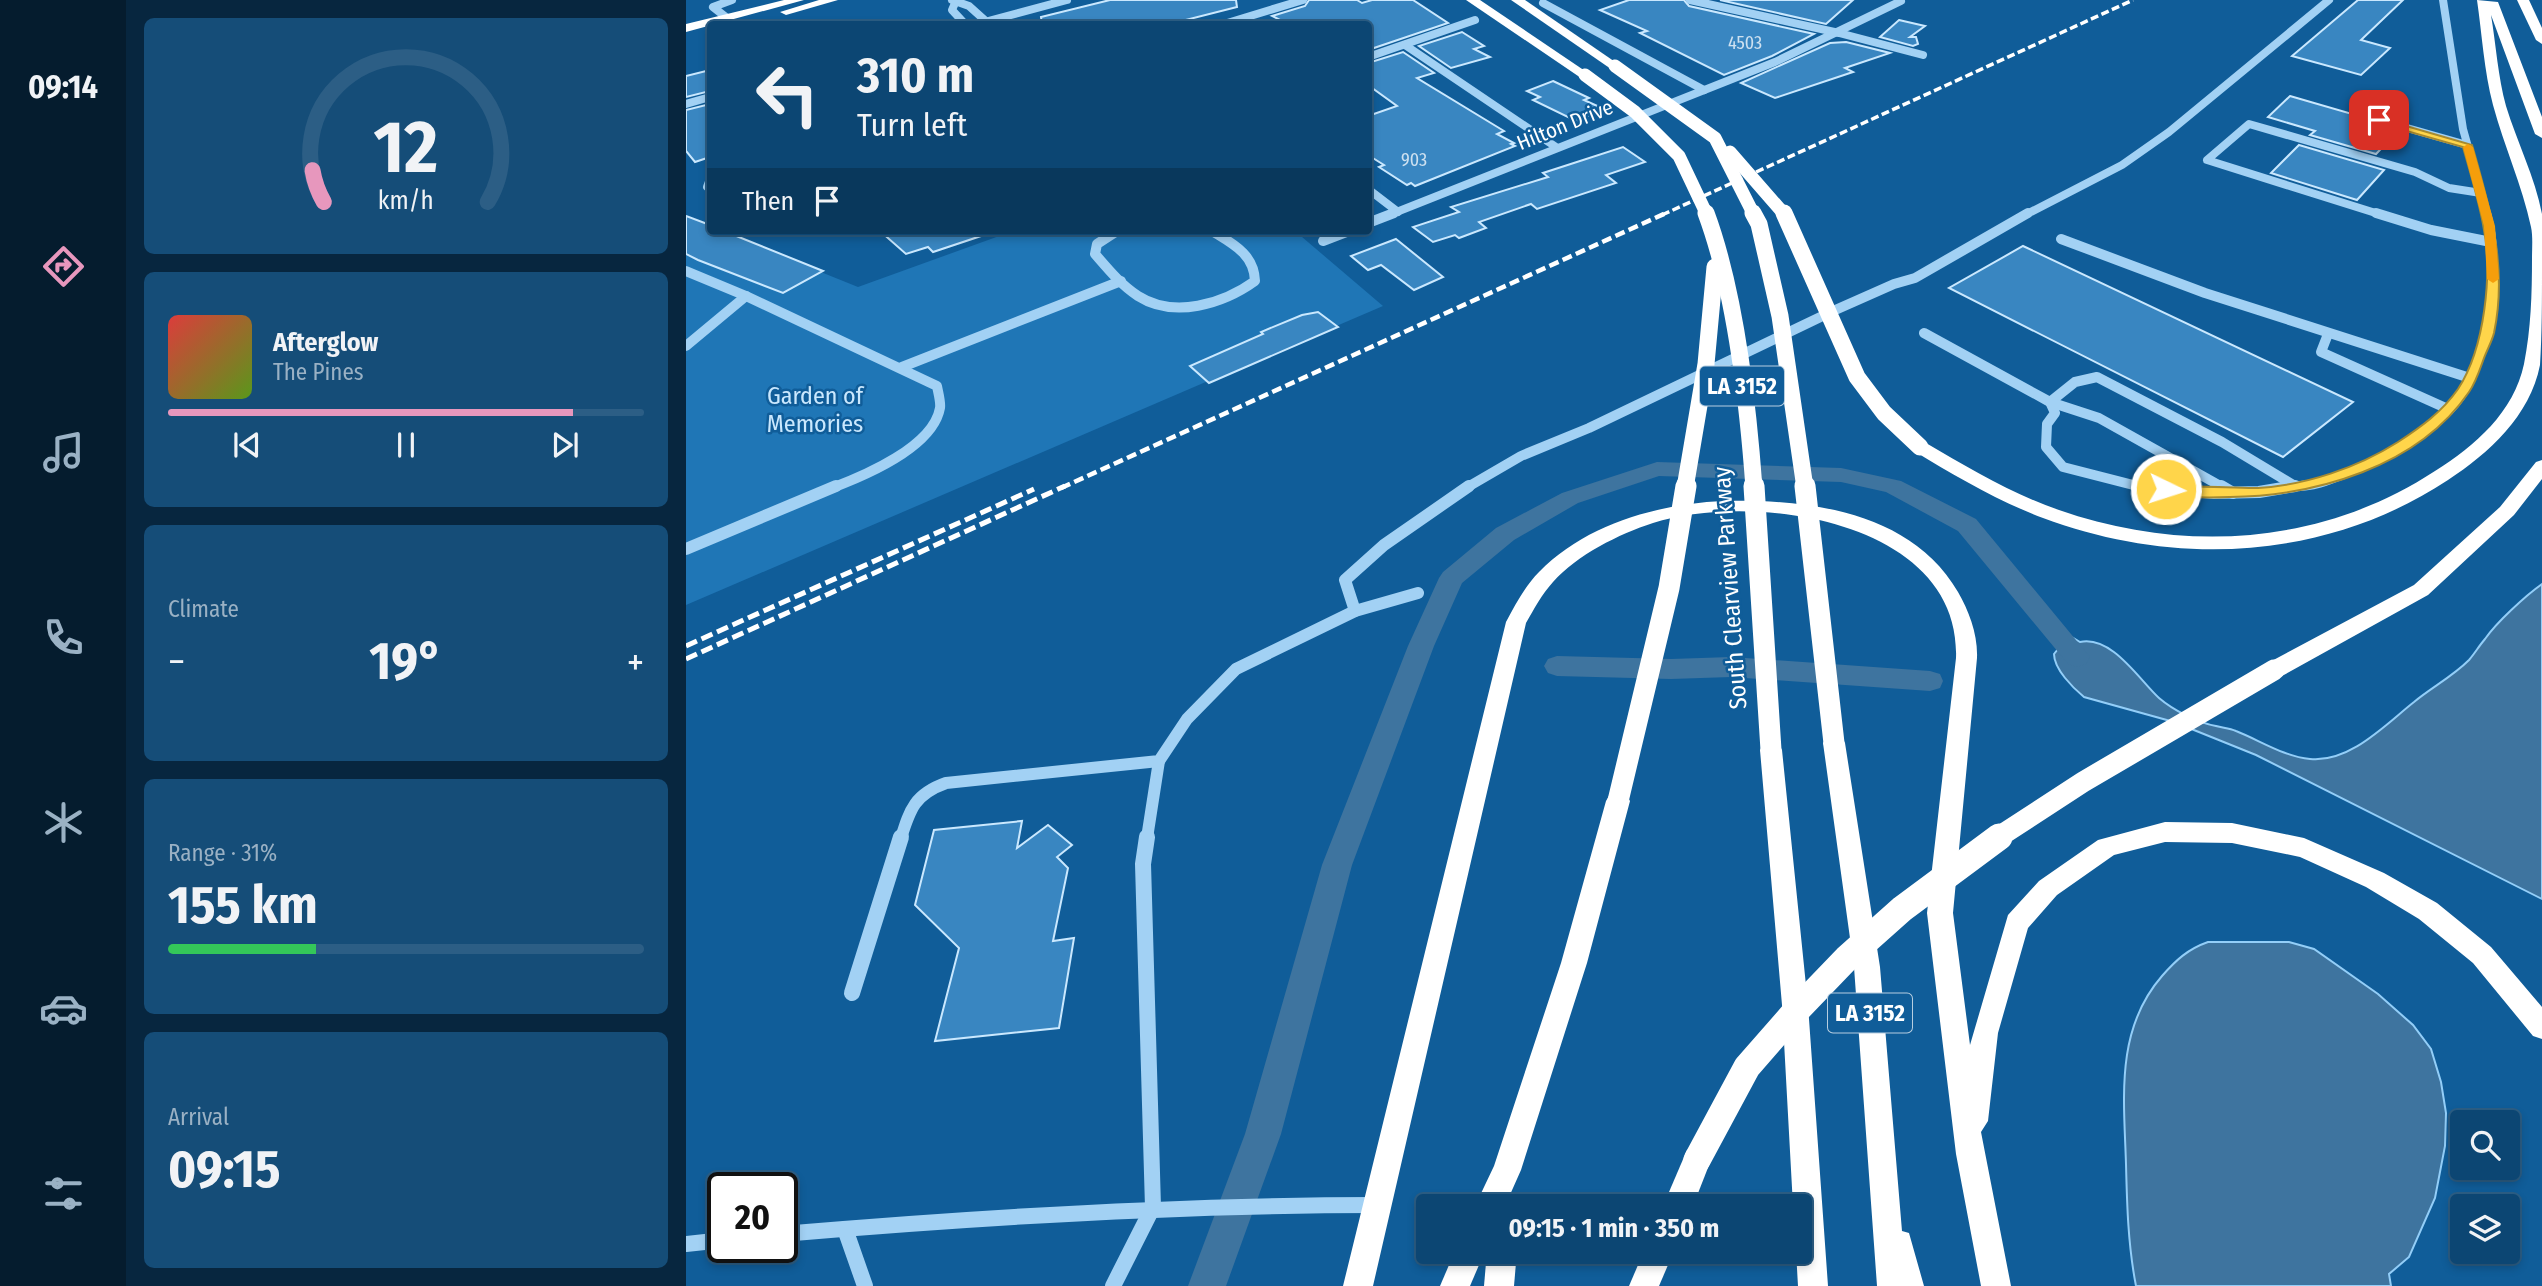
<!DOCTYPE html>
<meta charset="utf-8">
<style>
:root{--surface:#0c4673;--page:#154d78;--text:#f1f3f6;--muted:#9ab1c4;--line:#2c5e85;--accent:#e797bd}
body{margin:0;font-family:"Fira Sans Condensed",sans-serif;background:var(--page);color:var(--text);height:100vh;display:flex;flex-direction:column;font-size:26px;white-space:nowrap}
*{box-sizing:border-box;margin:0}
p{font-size:23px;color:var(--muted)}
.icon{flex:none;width:38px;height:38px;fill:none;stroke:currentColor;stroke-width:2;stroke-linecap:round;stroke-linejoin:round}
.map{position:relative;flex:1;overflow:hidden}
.drawer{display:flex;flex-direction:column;gap:18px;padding:18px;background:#07263f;width:560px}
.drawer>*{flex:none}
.hud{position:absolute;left:21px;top:21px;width:665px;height:214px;border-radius:7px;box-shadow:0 4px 10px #0003,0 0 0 2px var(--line);background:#0c4673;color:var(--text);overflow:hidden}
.buttons{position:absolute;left:1764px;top:1110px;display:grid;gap:14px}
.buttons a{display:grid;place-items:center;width:70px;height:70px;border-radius:7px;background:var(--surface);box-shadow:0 4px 10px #0003,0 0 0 2px var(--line);font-size:35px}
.speed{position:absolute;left:21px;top:1172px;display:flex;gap:14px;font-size:35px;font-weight:700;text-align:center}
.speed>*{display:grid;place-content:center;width:91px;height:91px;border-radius:50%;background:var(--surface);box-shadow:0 4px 10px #0003,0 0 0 2px var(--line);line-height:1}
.speed .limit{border:4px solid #111;border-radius:10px;background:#fff;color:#111}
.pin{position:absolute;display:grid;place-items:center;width:60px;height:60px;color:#fff;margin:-30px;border-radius:14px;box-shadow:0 4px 10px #0006}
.me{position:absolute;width:77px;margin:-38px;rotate:94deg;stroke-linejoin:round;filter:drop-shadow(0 0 5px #0008)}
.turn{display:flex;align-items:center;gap:24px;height:147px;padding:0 35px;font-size:32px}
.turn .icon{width:91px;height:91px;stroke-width:2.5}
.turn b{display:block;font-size:49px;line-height:60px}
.then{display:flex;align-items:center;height:66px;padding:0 35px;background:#0003;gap:14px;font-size:26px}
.big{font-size:52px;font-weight:700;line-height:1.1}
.drawer .card{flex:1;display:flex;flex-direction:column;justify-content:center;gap:10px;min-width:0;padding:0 24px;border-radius:10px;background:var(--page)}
.drawer .dial{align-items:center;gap:0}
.dial svg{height:182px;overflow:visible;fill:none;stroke:var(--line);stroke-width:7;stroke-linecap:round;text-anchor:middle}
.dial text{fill:var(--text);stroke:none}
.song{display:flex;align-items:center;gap:21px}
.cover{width:84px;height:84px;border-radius:10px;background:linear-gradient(135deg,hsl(0 70% 55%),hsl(90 70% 35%))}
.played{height:7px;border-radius:4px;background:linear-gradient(90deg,var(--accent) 85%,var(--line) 85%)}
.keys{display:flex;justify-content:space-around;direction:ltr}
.heat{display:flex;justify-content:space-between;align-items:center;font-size:38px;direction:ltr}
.charge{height:10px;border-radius:5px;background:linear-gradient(90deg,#34c759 31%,var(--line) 0)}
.trip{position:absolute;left:730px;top:1194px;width:396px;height:70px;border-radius:7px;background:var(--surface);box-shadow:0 4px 10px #0003,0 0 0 2px var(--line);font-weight:700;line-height:70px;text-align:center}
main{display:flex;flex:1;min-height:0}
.menu{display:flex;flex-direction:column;width:126px;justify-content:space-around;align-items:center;background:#051c2e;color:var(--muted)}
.menu .icon{width:49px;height:49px}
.menu .on{color:var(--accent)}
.menu b{font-size:32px;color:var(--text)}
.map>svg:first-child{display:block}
</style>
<main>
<nav class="menu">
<b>09:14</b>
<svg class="icon on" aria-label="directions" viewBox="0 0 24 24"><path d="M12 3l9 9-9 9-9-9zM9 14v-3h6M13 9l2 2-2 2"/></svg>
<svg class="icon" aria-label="music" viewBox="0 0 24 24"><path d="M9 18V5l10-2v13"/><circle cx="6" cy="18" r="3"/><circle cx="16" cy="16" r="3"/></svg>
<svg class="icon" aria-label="phone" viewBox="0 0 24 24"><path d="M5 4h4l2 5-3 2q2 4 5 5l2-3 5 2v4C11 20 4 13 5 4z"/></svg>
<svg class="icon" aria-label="climate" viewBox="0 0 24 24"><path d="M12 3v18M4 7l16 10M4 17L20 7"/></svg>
<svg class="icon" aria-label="car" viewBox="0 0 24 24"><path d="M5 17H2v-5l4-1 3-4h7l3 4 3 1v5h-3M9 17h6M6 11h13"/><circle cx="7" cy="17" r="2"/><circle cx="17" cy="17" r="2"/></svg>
<svg class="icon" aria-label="filters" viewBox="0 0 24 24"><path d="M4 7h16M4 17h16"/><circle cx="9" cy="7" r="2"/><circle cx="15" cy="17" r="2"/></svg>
</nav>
<section class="drawer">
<div class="card dial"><svg viewBox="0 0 100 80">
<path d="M14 69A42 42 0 1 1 86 69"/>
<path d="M14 69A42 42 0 0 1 9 55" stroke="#e797bd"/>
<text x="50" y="56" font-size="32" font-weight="700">12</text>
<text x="50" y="72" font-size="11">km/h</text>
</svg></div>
<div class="card">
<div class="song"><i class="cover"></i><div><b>Afterglow</b><p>The Pines</p></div></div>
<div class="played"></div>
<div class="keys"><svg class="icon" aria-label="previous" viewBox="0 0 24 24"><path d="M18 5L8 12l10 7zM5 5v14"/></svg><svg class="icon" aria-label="pause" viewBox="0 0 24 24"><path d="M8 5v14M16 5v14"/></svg><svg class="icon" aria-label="next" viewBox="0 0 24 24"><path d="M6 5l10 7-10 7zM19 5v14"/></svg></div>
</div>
<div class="card"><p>Climate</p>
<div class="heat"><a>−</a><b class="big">19°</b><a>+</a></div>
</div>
<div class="card"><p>Range · 31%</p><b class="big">155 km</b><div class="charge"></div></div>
<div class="card"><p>Arrival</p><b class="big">09:15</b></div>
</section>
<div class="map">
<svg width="1856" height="1286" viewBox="0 0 1856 1286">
<rect width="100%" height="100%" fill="#105d99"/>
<path fill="#1f76b6" d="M0 218 24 228V231H33L172 287 327 231H609L697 306 0 605Z"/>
<g fill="#3e749f" stroke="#93cef8" stroke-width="2">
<path d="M1856 584V899L1570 755 1488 722 1398 697C1387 688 1368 669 1368 654L1372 649 1360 633 1374 630 1394 642C1426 635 1454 681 1473 698 1487 710 1512 723 1530 726 1537 728 1543 728 1550 731 1573 740 1599 757 1624 759 1664 763 1700 724 1728 702 1746 687 1766 677 1783 660 1789 653 1793 646 1799 639 1810 623 1839 596 1856 584Z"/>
<path d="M1522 942H1603L1628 949 1692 994 1727 1025 1745 1049 1755 1082 1760 1113 1759 1146 1749 1198 1723 1257 1703 1274 1705 1286H1450C1442 1245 1441 1205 1440 1164 1438 1098 1429 1030 1476 976 1490 960 1502 949 1522 942Z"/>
</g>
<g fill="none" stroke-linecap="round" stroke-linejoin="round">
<g stroke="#93cef8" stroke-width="8">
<path d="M1013 672 1014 668"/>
<path d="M1025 672 1026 667"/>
</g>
<g fill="#3e749f" fill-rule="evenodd">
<path d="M971 462 1155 468 1215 481 1290 519 1404 657 1400 664 1391 667 1382 664 1272 531 1200 492 1155 482 973 476 892 503 828 540 776 583 748 646 666 865 595 1134 540 1286H502L559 1134 636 865 722 646 753 578 757 572 810 528 876 493Z"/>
<path d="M871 656 985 659 1045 657 1244 671 1254 674 1257 681 1254 688 1244 691 1045 677 985 679 871 676 862 673 858 666 862 659Z"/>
</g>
</g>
<g fill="#3986c1" stroke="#cae8fe" stroke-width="2">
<path d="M424 0H550L551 7 484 24H356L355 17Z"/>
<path d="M623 0H671L676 3 686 0H727L762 23 682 50V24H602L586 16 619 6Z"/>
<path d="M943 0H998L1003 6 1128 34 1086 56 1038 75 954 33 961 31 914 10Z"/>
<path d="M1034 0H1167L1140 24Z"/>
<path d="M1672 0H1717L1675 40 1704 48 1675 75 1606 56Z"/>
<path d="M1213 20 1239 26 1224 37H1230L1232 44 1227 46 1194 37Z"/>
<path d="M776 32 798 46 788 49 804 57 765 68 733 46Z"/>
<path d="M1160 42 1204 53 1159 68 1167 72 1089 98 1055 83 1144 43Z"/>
<path d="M717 52 748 73 731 78 818 131 811 134 828 143 825 144 829 146 729 186 725 183 721 185 693 167 698 165 682 155V116L711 106 682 85V63Z"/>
<path d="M24 70V91L0 97V76Z"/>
<path d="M867 81 903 98 898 100 918 109 890 121 847 100 854 97 841 91Z"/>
<path d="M1604 96 1687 120 1691 126 1711 132 1690 154 1624 135 1629 131 1582 117Z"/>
<path d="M24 104V157L9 162 0 151V110Z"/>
<path d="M1613 145 1698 170 1671 200 1585 173Z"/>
<path d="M937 147 959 162 920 175 930 183 851 209 845 204 793 222 800 228 773 238 769 235 747 242 727 227 773 212 765 207 862 177 857 173Z"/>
<path d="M0 216 24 225V231H38L137 271 97 293 12 260 0 254Z"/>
<path d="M194 231H297L298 235 247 252 242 247 220 254Z"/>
<path d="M710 239 757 277 728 290 695 265 682 270 665 256Z"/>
<path d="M1337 246 1667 402 1597 457 1263 288Z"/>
<path d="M632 312 652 327 523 383 504 366 577 334 575 332 616 315Z"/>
<path d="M336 821 331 848 362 825 386 845 371 857 382 868 367 941 388 938 373 1028 249 1041 273 948 229 905 248 830Z"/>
</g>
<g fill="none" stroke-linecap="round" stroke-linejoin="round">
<g stroke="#a2d1f4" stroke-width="8">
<path d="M266 0 283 6 303 24"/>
<path d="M1004 0 1153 33 1237 55"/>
<path d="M1757 0 1777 129 1801 215"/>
<path d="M269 3 266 10 279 24"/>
<path d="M857 3 1018 90"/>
<path d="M41 18 27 7 46 0"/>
<path d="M291 24 381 0"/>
<path d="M538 24 617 0"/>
<path d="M719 45 870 147"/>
<path d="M682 57 789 20"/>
<path d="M0 104 24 97"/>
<path d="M1693 120 1781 145"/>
<path d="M24 179 21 187 24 189"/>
<path d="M682 189 712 212"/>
<path d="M703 215 1089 62 1215 1"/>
<path d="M1339 215 1436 165 1483 132 1643 0"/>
<path d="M1696 215 1521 160 1563 124 1729 172 1763 188 1795 193"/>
</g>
<g stroke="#a2d1f4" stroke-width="10">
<path d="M1690 213 1745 230 1805 242"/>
<path d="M682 223 708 213"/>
<path d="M431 231 411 244 409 254C422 269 435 285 452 296 488 319 537 304 569 281 568 254 547 244 526 231"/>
<path d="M1375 239 1519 293 1784 378"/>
<path d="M637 241 663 231"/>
<path d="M0 271 60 296 251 386C252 392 255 402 254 408 247 447 178 476 146 488"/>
<path d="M1238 333 1364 402 1369 413 1361 424 1360 447 1377 467 1459 488"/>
<path d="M1642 334 1635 352 1762 409"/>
<path d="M0 346 60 296"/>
<path d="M216 367 435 281"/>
<path d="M1364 402 1389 382 1411 377 1536 442 1609 486"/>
<path d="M1364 402 1413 418 1538 488"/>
<path d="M780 488 835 456 903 428 1147 311 1208 284 1229 278 1342 213"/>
<path d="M1597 488C1611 486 1626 486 1639 481 1686 465 1754 433 1779 389 1794 363 1801 332 1805 303 1808 274 1808 241 1800 213"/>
</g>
<g stroke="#a2d1f4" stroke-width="12">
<path d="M1450 486 1528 493 1573 492 1609 486"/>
<path d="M1535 486 1547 493"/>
<path d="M0 549 150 486"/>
<path d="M669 611 659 580 698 545 783 486"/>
<path d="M215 838C224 809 229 794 260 783L473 761 501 719 550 669 669 611 732 593"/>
<path d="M461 838 473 761"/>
</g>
<g stroke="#a2d1f4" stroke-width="16">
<path d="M166 993 215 837"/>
<path d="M159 1229 179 1286"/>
<path d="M96 1234C294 1217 493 1205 692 1205"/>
<path d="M0 1244 37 1240"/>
<path d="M427 1286 467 1207 457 864 461 837"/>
</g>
<g fill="#fff" fill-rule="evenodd">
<path d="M98 0H118L0 32V24Z"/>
<path d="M133 0H152L100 15 94 12Z"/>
<path d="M780 0H794L905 75 899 79 895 78Z"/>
<path d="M825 0H839L935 66 933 69H925Z"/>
<path d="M1791 0 1812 2 1856 117V138L1849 134 1805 15C1810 45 1812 77 1820 106 1831 142 1849 177 1856 214 1856 231 1856 251 1856 268 1856 299 1856 335 1854 365 1844 416 1803 453 1762 480 1641 560 1491 568 1357 518 1312 501 1269 476 1228 451L1225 447 1228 443H1240C1283 468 1326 494 1373 510 1499 554 1636 545 1749 471 1789 446 1828 412 1838 364 1845 329 1846 294 1846 258 1846 248 1847 236 1845 227 1836 185 1818 146 1807 105 1798 71 1796 34 1791 0Z"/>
<path d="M1831 0H1843L1856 28V44L1850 40Z"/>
<path d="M1856 460V479L1828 515 1742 595 1596 676 1588 678 1580 676 1577 670 1580 664 1728 585 1814 507 1850 462Z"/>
<path d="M1037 501C1122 499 1225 511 1272 592 1283 611 1292 635 1291 658L1267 913 1284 1045 1322 915 1353 881 1412 840 1479 822 1546 823 1618 838 1698 873 1751 903 1805 947 1856 1007V1039L1847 1036 1787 963 1733 919 1680 887 1614 857 1546 843 1479 842 1428 855 1371 895 1342 928 1312 1033 1302 1121 1295 1132 1325 1286H1295L1270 1154 1241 913 1270 658C1275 520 1067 491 967 523 933 534 891 555 867 582 856 594 848 609 840 623L687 1286H657L820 622C829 605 839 586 853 572 900 524 972 504 1037 501Z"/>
<path d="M1148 734 1156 737 1159 743 1194 967 1216 1231 1223 1233 1238 1286H1191L1168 967 1137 743 1140 737Z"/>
<path d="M1085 741 1093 744 1096 750 1122 1005 1142 1286H1112L1110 1251H1113V1206H1107L1096 1005 1074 750 1077 744Z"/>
<path d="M932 792 940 794 944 801 901 963 835 1170 819 1206H789L808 1166 875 963 920 801 924 794Z"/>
<path d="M1011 1146 1021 1150 1025 1160 1007 1206H977L1001 1150Z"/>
<path d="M769 1251H799L784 1286H754Z"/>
<path d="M801 1251H831L828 1286H798Z"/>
<path d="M958 1251H988L973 1286H943Z"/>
</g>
<path stroke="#fff" stroke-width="3.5" stroke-dasharray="8 3.5" stroke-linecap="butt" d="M976 215 1447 0"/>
<path stroke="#fff" stroke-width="4.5" stroke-dasharray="10 4.5" stroke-linecap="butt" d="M375 488 980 213"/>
<g stroke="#fff" stroke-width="5" stroke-dasharray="12 5" stroke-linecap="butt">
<path d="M0 646 348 489"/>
<path d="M0 659 379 486"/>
</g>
<g stroke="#fff" stroke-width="13">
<path d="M929 66 1029 138 1068 215"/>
<path d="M899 75 949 112 993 156 1021 215"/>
<path d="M1044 152 1099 215"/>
</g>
<g stroke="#fff" stroke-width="17">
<path d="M1020 213C1049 291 1062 405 1068 488"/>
<path d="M1067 213 1073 224 1094 316 1119 488"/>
<path d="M1098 213 1171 377 1198 413 1234 447"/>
<path d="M999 488 1020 364 1029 267"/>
</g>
<g stroke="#fff" stroke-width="21">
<path d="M1068 486 1085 750"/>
<path d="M1119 486 1148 743"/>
<path d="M932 801 983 588 1000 486"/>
<path d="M1311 838 1397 782 1588 670"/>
</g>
<path stroke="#fff" stroke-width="27" d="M1011 1160 1061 1067 1110 1011 1161 958 1216 909 1313 837"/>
</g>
<path fill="#ffd54a" stroke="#a68a30" stroke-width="2" d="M1689 117 1786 145C1804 208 1822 267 1808 333 1806 341 1801 350 1798 358 1794 369 1790 382 1783 392 1732 467 1629 496 1544 497 1522 498 1496 498 1475 493L1473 489C1479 483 1555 489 1572 488 1620 485 1671 468 1712 442 1735 427 1756 412 1772 389 1799 348 1807 272 1797 224 1792 198 1784 172 1777 147L1689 122Z"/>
<path fill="#f59e0b" d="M1782 144 1787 147 1809 226 1813 279 1807 283 1801 279 1798 226 1777 147Z"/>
<g text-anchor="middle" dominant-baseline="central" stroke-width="5" stroke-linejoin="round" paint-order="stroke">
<g font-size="18" fill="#cee1f0">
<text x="1059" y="43">4503</text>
<text x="728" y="160">903</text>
</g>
<g font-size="21" fill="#fff" stroke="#105d99">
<text transform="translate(879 125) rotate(-22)">Hilton Drive</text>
</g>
<g fill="#105d99" stroke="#b7cee0" stroke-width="2">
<rect x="1014" y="366.5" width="84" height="39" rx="5"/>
<rect x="1142" y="993.5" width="84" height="39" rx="5"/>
</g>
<g font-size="23" font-weight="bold" fill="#fff">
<text x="1056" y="386">LA 3152</text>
<text x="1184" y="1013">LA 3152</text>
</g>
<g font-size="24" fill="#cae8fe" stroke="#105d99">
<text x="129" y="396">Garden of<tspan x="129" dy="28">Memories</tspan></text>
</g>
<g font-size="24" fill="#fff" stroke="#105d99">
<text transform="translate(1044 588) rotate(-94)">South Clearview Parkway</text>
</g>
</g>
</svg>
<div class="buttons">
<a><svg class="icon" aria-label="search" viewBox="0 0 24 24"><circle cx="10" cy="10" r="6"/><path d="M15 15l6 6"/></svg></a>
<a><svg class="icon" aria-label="layers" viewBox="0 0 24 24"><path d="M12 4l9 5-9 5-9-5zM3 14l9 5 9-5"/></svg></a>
</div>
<div class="speed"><div class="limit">20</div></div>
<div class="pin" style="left:1693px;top:120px;background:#d93025"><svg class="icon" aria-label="arrive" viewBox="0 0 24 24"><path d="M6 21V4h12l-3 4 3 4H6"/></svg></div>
<svg class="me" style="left:1480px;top:489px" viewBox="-20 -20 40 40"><circle r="17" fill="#ffd54a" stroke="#fff" stroke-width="3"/><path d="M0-11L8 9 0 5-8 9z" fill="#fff"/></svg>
<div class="trip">09:15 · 1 min · 350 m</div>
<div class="hud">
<div class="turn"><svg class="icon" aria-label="left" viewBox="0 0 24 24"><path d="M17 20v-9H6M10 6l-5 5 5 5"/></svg><div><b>310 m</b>Turn left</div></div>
<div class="then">Then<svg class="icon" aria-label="arrive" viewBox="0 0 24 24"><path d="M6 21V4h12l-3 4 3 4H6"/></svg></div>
</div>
</div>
</main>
